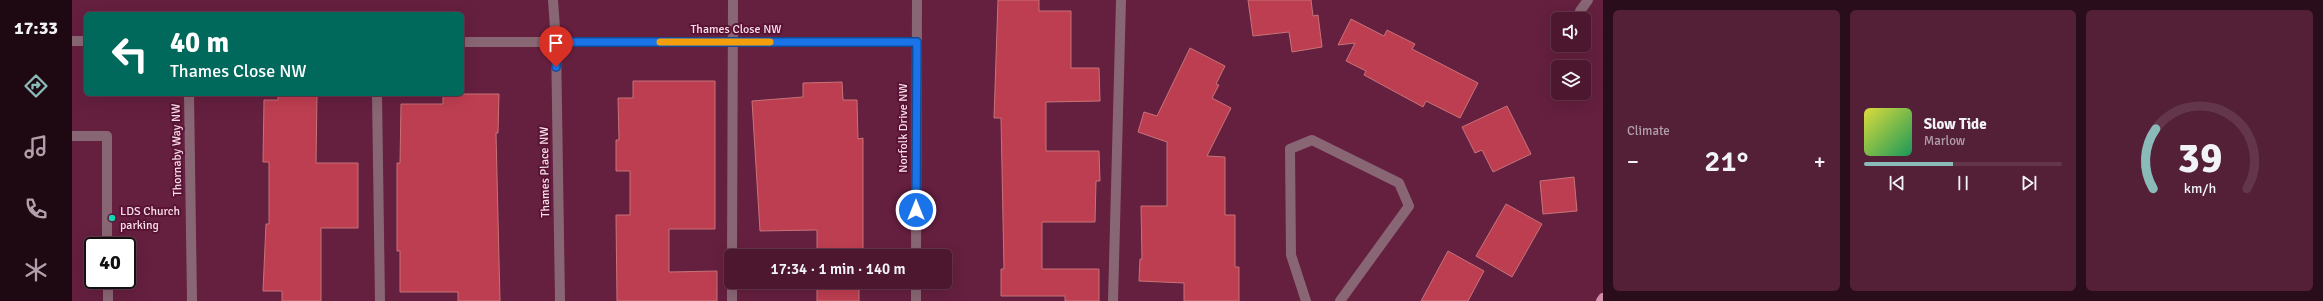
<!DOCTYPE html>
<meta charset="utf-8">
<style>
:root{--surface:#4c172f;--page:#532037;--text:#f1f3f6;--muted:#b29faa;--line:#63364b;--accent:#8bbbb9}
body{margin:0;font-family:Signika,sans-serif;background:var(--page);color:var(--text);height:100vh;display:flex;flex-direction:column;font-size:15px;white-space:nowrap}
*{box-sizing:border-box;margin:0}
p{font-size:13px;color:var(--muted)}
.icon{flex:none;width:22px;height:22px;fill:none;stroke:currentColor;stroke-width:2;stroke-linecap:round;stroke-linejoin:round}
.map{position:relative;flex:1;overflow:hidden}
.details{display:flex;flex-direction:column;gap:10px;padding:10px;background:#2a0d1a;width:720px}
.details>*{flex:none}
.guide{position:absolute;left:12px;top:12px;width:380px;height:84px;border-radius:6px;box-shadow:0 4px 16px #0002,0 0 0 1px var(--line);background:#00695c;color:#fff;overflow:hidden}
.tools{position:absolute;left:1479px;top:12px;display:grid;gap:8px}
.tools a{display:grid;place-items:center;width:40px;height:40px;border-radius:6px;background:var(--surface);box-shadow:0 4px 16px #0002,0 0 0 1px var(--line);font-size:20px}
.speed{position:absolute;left:12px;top:237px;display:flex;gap:8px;font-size:20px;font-weight:700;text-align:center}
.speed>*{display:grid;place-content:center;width:52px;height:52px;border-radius:50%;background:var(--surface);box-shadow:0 4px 16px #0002,0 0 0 1px var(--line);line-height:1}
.speed .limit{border:2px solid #111;border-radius:6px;background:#fff;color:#111}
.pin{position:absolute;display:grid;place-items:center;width:34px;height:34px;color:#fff;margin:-41px -17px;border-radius:50% 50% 50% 0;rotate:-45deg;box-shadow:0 0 4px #0007}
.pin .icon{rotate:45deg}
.me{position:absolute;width:44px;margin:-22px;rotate:0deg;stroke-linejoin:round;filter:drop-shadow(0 0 3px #0008)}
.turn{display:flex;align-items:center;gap:14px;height:84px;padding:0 20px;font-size:18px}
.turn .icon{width:52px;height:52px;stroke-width:2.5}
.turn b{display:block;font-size:28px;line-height:34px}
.big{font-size:30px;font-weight:600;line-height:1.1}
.details .card{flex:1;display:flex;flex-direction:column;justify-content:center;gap:6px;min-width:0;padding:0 14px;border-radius:6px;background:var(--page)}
.details .dial{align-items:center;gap:0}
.dial svg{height:104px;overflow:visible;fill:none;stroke:var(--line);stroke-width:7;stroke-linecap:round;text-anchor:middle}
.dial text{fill:var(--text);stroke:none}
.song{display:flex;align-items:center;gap:12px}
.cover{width:48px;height:48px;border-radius:6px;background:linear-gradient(135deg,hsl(60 70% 55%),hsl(150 70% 35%))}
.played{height:4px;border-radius:2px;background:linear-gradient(90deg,var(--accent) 45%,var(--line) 45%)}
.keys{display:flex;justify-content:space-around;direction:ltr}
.heat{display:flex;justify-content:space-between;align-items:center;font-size:22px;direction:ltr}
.details .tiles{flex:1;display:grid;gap:10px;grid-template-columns:repeat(3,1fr)}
.trip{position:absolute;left:652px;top:249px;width:228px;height:40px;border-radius:6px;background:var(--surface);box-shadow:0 4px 16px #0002,0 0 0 1px var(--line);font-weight:600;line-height:40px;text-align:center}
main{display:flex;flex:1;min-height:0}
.menu{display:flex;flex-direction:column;width:72px;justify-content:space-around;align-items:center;background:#1e0913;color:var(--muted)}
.menu .icon{width:28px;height:28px}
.menu .selected{color:var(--accent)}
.menu b{font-size:18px;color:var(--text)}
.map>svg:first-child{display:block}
</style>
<main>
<nav class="menu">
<b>17:33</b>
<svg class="icon selected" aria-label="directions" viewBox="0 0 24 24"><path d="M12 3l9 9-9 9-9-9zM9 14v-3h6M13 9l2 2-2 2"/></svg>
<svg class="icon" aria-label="music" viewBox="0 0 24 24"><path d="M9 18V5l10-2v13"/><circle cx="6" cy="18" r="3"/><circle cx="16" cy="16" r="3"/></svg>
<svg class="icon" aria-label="phone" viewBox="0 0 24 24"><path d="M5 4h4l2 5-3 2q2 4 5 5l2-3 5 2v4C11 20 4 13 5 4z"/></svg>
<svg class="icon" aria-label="climate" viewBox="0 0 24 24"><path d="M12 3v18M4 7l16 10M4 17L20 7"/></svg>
</nav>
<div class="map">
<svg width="1531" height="301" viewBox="0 0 1531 301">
<rect width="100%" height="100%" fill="#651f3f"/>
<g fill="#be3e51" stroke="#c77379">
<path d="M926 0H967V11H999V68H1027L1028 101 974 102V151H1027L1028 181H1024L1023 222H970V269H1027V301H993V296H929V269H932L929 118H922Z"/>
<path d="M1176 0H1239L1241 16 1246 15 1250 47 1220 52 1217 32 1181 36Z"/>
<path d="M1279 19 1312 36 1315 30 1343 44 1340 49 1406 83 1388 118 1354 101 1351 107 1292 75 1294 71 1274 61 1283 43 1266 45Z"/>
<path d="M1118 48 1153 66 1144 84 1147 85 1140 98 1159 108 1135 156 1153 157V215H1163V267H1167V301H1112V283L1067 281 1068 259H1070L1069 206H1095V142L1066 132 1072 112 1085 116Z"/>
<path d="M561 81H643V229H597V272L645 271V301H545L544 215H558V171H544V140H547L546 98H561Z"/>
<path d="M770 82 771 100H785L786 139 791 138V251H786V256H745V230L688 231 680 101 731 97V83Z"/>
<path d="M206 94H245L244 163H286V228H249V301H210V291H191L194 224H197V162H191L192 100H206Z"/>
<path d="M371 94H427L426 133H424L428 301H386V292H328V251H325V163H328L329 104H371Z"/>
<path d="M1435 106 1459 154 1421 172 1410 150 1403 153 1390 127Z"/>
<path d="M1502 177 1505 211 1471 214 1468 181Z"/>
<path d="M1434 204 1470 224 1440 277 1404 256Z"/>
<path d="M1376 251 1412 271 1396 301H1349Z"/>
<rect x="745" y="282" width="42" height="19"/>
</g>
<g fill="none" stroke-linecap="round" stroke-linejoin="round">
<g stroke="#896673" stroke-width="10">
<path d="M481 0 484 42 488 301"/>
<path d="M1508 11 1516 0"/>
<path d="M0 41H14"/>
<path d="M390 42H845"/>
<path d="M117 94 120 301"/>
<path d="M305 94 308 301"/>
<path d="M0 136H35V246"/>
<path d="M660 256 661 0"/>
<path d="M844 256 845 0"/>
<path d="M36 280V301"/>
<path d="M660 301V282"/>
<path d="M844 301V282"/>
<path d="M1041 301 1049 0"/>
<path d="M1234 301 1219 255 1218 149 1240 140 1327 183 1337 206 1268 301"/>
</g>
<path stroke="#d38da7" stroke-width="10" d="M1529 301 1531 298"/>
</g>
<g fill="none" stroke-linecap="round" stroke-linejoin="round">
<g stroke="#114b97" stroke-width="10">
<path id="route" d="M484 67V42H845L844 210"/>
</g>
<use href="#route" stroke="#1a73e8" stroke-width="7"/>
<path stroke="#f59e0b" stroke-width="7" d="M588 42H698"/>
</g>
<circle fill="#14d5b3" stroke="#591335" stroke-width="1.5" cx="40" cy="218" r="4"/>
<g text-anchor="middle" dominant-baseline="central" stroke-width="4" stroke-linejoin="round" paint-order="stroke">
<g font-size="12" fill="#fadfe8" stroke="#591335">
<text x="664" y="29">Thames Close NW</text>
<text transform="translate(831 128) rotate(-90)">Norfolk Drive NW</text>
<text transform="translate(105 150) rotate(-91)">Thornaby Way NW</text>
<text transform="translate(473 172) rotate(-91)">Thames Place NW</text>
</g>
<g font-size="12" fill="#fadfe8" stroke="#591335" text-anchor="start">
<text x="48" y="211">LDS Church<tspan x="48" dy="14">parking</tspan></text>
</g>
</g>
</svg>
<div class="tools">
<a><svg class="icon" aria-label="sound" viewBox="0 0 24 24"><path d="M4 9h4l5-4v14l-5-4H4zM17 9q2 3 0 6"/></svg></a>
<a><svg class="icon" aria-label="layers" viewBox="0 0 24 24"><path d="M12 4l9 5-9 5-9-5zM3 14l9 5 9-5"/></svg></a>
</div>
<div class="speed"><div class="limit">40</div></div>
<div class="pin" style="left:484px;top:67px;background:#d93025"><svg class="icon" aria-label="arrive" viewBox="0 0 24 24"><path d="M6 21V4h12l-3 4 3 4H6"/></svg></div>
<svg class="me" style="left:844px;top:210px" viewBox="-20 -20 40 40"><circle r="17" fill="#1a73e8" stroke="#fff" stroke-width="3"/><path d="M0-11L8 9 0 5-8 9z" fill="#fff"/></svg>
<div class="trip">17:34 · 1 min · 140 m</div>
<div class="guide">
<div class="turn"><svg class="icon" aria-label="left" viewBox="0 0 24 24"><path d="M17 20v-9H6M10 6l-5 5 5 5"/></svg><div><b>40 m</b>Thames Close NW</div></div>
</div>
</div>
<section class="details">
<div class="tiles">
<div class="card"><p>Climate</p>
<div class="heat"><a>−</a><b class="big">21°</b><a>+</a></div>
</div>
<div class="card">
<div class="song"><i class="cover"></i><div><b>Slow Tide</b><p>Marlow</p></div></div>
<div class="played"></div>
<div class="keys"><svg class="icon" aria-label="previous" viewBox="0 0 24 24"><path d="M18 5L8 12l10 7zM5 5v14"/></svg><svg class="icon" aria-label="pause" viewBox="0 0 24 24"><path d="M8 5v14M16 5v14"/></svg><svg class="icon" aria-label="next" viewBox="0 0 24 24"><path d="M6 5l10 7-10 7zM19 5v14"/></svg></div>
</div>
<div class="card dial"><svg viewBox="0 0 100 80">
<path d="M14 69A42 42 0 1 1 86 69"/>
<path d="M14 69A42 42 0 0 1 16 23" stroke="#8bbbb9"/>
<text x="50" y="56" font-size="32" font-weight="700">39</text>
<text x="50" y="72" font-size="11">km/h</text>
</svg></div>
</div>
</section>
</main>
